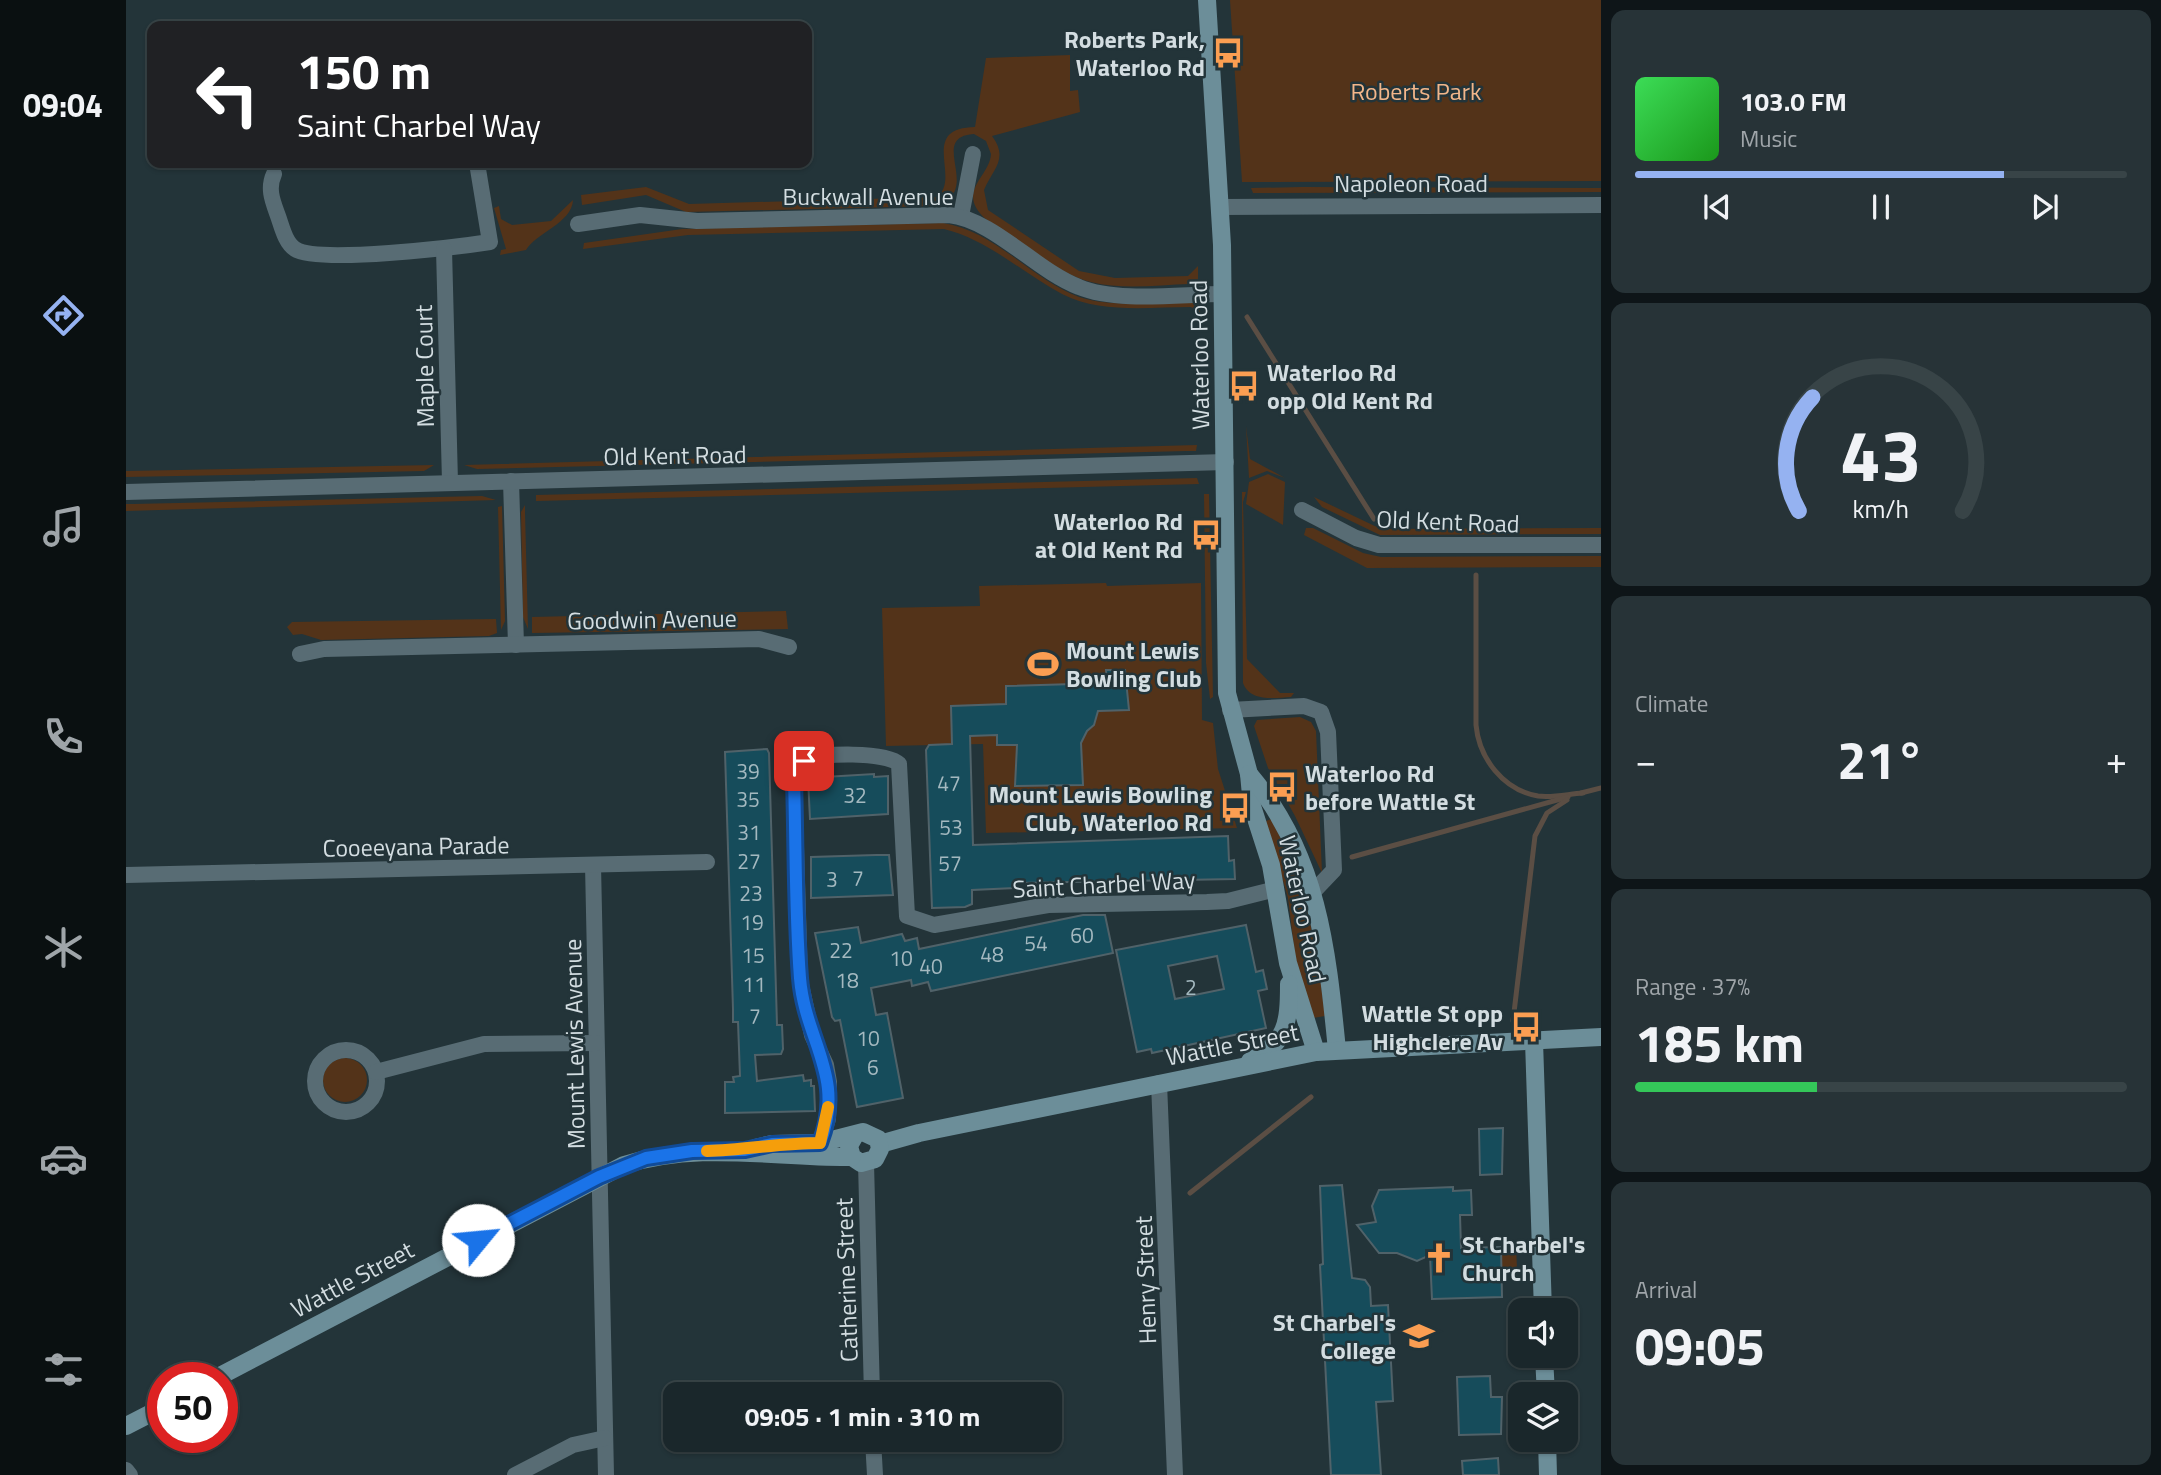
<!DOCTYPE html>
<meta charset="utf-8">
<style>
:root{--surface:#1a272b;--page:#273337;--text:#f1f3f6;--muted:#9fa5a9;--line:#384447;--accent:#95b2f1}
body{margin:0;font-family:"Titillium Web",sans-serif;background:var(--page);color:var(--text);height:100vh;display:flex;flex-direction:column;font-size:26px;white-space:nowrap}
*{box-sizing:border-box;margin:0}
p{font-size:23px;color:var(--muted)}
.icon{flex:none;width:38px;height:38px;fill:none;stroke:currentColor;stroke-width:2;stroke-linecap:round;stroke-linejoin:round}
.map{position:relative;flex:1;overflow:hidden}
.side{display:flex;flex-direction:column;gap:10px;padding:10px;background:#0e1518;width:560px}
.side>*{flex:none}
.guide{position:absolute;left:21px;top:21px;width:665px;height:147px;border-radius:14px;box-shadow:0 2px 5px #0004,0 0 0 2px var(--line);background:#202124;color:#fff;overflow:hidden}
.controls{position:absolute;left:1382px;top:1298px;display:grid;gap:14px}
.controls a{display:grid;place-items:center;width:70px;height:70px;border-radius:14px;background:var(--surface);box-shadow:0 2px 5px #0004,0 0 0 2px var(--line);font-size:35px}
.speed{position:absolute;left:21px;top:1362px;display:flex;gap:14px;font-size:35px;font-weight:700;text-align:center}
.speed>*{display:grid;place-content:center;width:91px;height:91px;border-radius:50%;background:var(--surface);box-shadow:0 2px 5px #0004,0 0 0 2px var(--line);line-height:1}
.speed .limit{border:10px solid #d22;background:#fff;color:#111}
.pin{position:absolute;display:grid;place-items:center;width:60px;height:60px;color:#fff;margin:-30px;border-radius:14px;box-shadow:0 4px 10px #0006}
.me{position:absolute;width:77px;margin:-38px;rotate:62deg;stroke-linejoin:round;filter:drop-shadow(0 0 5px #0008)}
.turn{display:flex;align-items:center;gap:24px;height:147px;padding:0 35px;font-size:32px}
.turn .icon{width:91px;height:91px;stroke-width:2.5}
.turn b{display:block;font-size:49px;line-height:60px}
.big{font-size:52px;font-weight:700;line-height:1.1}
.side .widget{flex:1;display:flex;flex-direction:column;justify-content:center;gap:10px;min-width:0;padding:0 24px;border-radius:14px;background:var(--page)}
.side .dial{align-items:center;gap:0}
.dial svg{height:182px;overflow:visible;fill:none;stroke:var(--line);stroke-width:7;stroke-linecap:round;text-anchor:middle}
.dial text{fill:var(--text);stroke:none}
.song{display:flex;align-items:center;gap:21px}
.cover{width:84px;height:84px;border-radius:10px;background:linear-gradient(135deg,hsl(130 70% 55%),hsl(120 70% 35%))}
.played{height:7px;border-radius:4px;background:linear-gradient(90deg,var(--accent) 75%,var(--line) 75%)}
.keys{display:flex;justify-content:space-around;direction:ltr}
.heat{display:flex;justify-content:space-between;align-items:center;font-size:38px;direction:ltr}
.charge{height:10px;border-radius:5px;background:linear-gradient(90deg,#34c759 37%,var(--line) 0)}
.trip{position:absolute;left:537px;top:1382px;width:399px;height:70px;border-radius:14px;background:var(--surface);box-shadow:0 2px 5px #0004,0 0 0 2px var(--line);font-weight:700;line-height:70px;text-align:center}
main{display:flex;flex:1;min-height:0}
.tabs{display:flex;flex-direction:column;width:126px;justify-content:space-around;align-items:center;background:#0a1011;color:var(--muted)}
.tabs .icon{width:49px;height:49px}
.tabs .active{color:var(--accent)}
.tabs b{font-size:32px;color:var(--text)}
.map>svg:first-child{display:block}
</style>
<main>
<nav class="tabs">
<b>09:04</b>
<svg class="icon active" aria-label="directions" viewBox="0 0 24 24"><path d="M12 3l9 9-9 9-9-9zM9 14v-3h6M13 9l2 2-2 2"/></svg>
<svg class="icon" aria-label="music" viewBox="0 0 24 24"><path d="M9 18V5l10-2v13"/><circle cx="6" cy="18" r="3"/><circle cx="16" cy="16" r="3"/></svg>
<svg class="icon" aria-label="phone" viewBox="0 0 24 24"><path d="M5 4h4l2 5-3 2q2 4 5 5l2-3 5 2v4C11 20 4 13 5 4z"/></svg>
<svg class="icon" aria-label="climate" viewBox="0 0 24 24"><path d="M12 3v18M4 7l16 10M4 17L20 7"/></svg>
<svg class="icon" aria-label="car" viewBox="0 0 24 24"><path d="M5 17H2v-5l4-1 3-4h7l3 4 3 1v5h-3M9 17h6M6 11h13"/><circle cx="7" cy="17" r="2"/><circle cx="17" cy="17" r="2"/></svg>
<svg class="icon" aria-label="filters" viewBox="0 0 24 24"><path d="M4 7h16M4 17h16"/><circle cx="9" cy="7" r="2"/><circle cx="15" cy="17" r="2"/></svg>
</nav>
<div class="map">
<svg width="1475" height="1475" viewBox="0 0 1475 1475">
<rect width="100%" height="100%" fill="#233439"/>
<g fill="#533319">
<path d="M1104 0H1475V181L1116 182Z"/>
<path d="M944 55V91L952 90 954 112 866 136C883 159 867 169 858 190L862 210 953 271 989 278 1062 276 1072 266V282L1064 284C1032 285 996 290 965 282 932 274 890 239 861 220 828 192 864 177 865 154L860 141 848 134C799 137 862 195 805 206L560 212 520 195 456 205 455 195 520 187 563 204 810 197C837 180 791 128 849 127L860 58Z"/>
<path d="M1176 187 1475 188V192L1127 193 1125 188Z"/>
<path d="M447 200C446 223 410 233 400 250L374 255 375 250 380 249 368 208 373 206 375 219 386 225 425 221Z"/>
<path d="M817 223C869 231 905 279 953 297 987 308 1030 302 1066 302L1073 305 1074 313 1065 307C1023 307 975 314 936 294 896 273 863 240 818 229L562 235 457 249 458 243 556 229Z"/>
<path d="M1120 426 1124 459 1159 478 1141 471 1123 478Z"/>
<path d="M1071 445 1070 451H1061L351 469 338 465Z"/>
<path d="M308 465 298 471 0 477V471Z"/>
<path d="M1142 474 1159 482 1157 525 1120 504 1123 482Z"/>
<path d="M1071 478 1073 484 410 501V495Z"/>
<path d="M1116 492H1120L1117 502 1121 659 1154 693H1168L1165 697C1148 698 1124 702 1117 683Z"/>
<path d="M1078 494H1083L1087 697 1084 699 1080 663Z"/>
<path d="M356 496 370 500 0 511V504H7Z"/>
<path d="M1188 497 1255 529 1475 528V534L1254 535 1196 507Z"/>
<path d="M399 505V512L402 629 397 617 395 512Z"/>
<path d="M376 506 379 621 375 630 372 507Z"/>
<path d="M1180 528H1187L1237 553 1255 557 1475 556V567L1241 568 1178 535Z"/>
<path d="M980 583 981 586 1075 583 1076 720 1087 723 1092 769 1111 828 860 833 857 744 760 746 756 608 854 606 853 586Z"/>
<path d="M660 611 662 629 406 633V617Z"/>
<path d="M370 619 371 633 363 636 195 640 176 634 167 635 161 627 166 622Z"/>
<path d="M1174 717 1185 722 1190 731 1196 873 1169 816 1142 768 1128 726 1131 720Z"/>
<path d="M1145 819C1181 887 1190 941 1199 1016L1187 1018 1172 979 1162 898 1140 821Z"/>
<circle cx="219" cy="1080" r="22"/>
<path d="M1375 1247H1390L1391 1268H1376Z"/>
</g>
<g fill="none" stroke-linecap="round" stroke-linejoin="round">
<g stroke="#5b4e44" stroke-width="5">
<path d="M1121 317 1248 519"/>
<path d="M1350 575V725C1353 758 1377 790 1412 796 1427 798 1442 794 1457 793"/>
<path d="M1455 793 1475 788"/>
<path d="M1226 857 1442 797"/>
<path d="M1387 1021 1409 836 1421 813 1441 800"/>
<path d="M1064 1193 1185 1097"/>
</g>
</g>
<g fill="#164c5b" stroke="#506269" stroke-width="2" fill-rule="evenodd">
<path d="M980 670H999L1003 710 972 711 968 725 961 731 955 743 957 785 889 786 891 745H871V735L844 736 847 845 1102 836 1103 861 1108 860 1109 879 889 883V888L846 890V904L839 907 806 908 800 750 803 745 826 744 825 706 880 704V686L981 683Z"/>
<path d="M641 749 643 753 651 1025H656L657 1049 655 1054 629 1055 631 1081 677 1075 678 1081 685 1080V1086H688L689 1111 599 1113V1082H608L607 1077 614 1076 612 1022H607V1009L599 752Z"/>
<path d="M748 774V777L762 776V814L684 819 682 778Z"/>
<path d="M750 855H763L767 895 685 898V857Z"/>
<path d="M957 915H979L987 953 805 991 802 982 786 986 785 980 745 988 750 1015 761 1013 777 1098 731 1107 714 1020 709 1021 706 1017 689 933 732 927 735 943 776 934 779 941 791 938 793 949Z"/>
<path d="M1120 925 1130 972 1137 970 1141 989 1132 991 1140 1028 1026 1053 1025 1049 1011 1052 990 950ZM1091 956 1098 989 1049 999 1042 966Z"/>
<path d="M1377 1128 1376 1174 1354 1175 1353 1129Z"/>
<path d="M1216 1185 1226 1278 1239 1280 1244 1287 1245 1306 1262 1305 1267 1401 1250 1402 1255 1475H1205L1194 1265 1197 1264 1194 1186Z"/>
<path d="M1327 1187V1191L1345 1190 1346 1215H1334L1335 1248 1375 1247 1376 1297 1306 1299 1304 1255 1291 1261 1271 1253H1253L1231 1225 1250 1222 1246 1206 1253 1190Z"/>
<path d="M1364 1376 1365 1397H1376L1375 1434 1333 1435 1331 1377Z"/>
<path d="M1372 1458 1373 1475H1337L1336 1461Z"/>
</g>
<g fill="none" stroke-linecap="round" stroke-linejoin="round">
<g stroke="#586c74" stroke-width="16">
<path d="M148 174C141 189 147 202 152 216 156 227 159 242 169 249 192 264 332 247 364 242L351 163"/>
<path d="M1094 207 1475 205"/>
<path d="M835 216 847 154"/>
<path d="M452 224 514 215 571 221 823 215C868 220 909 270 953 287 991 303 1055 294 1097 294"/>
<path d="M318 249 324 482"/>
<path d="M385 481 390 645"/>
<path d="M0 492 1100 462"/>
<path d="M1176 510 1230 538 1253 545H1475"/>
<path d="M174 654 198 649 633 639 663 647"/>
<path d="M1104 710 1178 706 1195 712 1202 732 1208 870 1188 891"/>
<path d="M467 865 480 1475"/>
<path d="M0 875 581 862"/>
<circle cx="220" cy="1081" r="31"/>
<path d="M250 1072 358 1044 470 1043"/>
<path d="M1033 1083 1049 1475"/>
<path d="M694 1143 702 1119 703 1082 700 1065 686 1035 674 980 668 780C669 772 670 766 678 761 693 752 761 752 773 764L781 916 808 925 922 905 1081 902 1102 901 1150 889"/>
<path d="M740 1163 746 1395"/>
<path d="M747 1440 749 1475"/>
<path d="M0 1470 4 1475"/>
<path d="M389 1475 447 1445 479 1438"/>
</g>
<g stroke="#6c8e99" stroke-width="18">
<path d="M1081 0 1096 245 1101 693 1123 774 1126 806 1145 865 1162 963 1190 1052"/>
<path d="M1123 774C1192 855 1201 949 1211 1050"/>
<path d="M1408 1041 1417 1311"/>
<path d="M1124 1061C1161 1043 1163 1023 1163 984"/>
<path d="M754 1144 793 1133 1190 1052 1475 1037"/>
<path d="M629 1148 646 1144 694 1143 737 1132 752 1139 754 1149 749 1159 735 1163 726 1157 723 1146 728 1137"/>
<path d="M1418 1356 1420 1395"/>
<path d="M92 1377 498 1165C574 1141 648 1158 726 1157"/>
<path d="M0 1426 37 1407"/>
<path d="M1421 1440 1422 1475"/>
</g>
</g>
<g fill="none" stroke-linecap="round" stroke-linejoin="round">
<g stroke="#114b97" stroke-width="18">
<path id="route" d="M352 1240 473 1177 520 1158 566 1151 619 1150 646 1144 694 1143C720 1076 679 1041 674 978 669 912 670 845 668 780L671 767 678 761"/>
</g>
<use href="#route" stroke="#1a73e8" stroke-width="12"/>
<path stroke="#f59e0b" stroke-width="12" d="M581 1151C619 1150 655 1143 694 1143L702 1107"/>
</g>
<defs>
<g id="bus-bare" transform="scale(2.415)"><path d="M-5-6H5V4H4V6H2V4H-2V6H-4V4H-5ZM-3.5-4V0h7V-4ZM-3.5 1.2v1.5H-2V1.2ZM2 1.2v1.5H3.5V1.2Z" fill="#fb9e52" stroke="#233439" stroke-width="2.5" paint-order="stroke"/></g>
<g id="stadium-bare" transform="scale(2.415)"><path d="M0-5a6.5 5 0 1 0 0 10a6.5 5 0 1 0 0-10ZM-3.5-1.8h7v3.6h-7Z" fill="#fb9e52" stroke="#233439" stroke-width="2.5" paint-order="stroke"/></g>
<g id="church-bare" transform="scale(2.415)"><path d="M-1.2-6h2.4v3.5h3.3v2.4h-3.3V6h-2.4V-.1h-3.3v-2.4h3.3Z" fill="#fb9e52" stroke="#233439" stroke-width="2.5" paint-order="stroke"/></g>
<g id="school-bare" transform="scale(2.415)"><path d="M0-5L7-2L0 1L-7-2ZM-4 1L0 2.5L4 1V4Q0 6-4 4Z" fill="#fb9e52" stroke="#233439" stroke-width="2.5" paint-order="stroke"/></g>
</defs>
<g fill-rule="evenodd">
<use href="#bus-bare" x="1102" y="53"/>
<use href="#bus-bare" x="1118" y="386"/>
<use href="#bus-bare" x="1080" y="535"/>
<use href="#stadium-bare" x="917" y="664"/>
<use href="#bus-bare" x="1156" y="787"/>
<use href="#bus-bare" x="1109" y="808"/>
<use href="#bus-bare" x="1400" y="1027"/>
<use href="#church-bare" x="1313" y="1258"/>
<use href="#school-bare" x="1293" y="1336"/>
</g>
<g text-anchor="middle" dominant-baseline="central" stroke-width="5" stroke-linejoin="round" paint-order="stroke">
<g font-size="21" fill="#a4b9c0">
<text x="622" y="771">39</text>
<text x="823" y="783">47</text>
<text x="729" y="795">32</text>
<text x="622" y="799">35</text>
<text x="825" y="827">53</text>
<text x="623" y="832">31</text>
<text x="623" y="861">27</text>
<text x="824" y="863">57</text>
<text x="732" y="878">7</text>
<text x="706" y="879">3</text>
<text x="625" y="893">23</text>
<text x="626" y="922">19</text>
<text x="956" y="935">60</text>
<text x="910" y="943">54</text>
<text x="715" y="950">22</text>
<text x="866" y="954">48</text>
<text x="627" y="955">15</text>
<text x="775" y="958">10</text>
<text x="805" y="966">40</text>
<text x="721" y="980">18</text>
<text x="628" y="984">11</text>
<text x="1065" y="987">2</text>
<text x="629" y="1016">7</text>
<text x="742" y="1038">10</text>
<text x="747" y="1067">6</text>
</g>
<g font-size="24" font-weight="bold" fill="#d3dde1" stroke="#233439" text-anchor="end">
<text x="1079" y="39">Roberts Park,<tspan x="1079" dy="28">Waterloo Rd</tspan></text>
<text x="1141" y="372" text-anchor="start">Waterloo Rd<tspan x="1141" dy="28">opp Old Kent Rd</tspan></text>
<text x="1057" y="521">Waterloo Rd<tspan x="1057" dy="28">at Old Kent Rd</tspan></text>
<text x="940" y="650" text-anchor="start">Mount Lewis<tspan x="940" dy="28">Bowling Club</tspan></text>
<text x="1179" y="773" text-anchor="start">Waterloo Rd<tspan x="1179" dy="28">before Wattle St</tspan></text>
<text x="1086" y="794">Mount Lewis Bowling<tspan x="1086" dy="28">Club, Waterloo Rd</tspan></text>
<text x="1377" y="1013">Wattle St opp<tspan x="1377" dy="28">Highclere Av</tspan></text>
<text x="1336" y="1244" text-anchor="start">St Charbel's<tspan x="1336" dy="28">Church</tspan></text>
<text x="1270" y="1322">St Charbel's<tspan x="1270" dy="28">College</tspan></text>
</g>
<g font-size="24" fill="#f2b68a" stroke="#233439">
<text x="1290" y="91">Roberts Park</text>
</g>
<g font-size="24" fill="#d3dde1" stroke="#233439">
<text x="1285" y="183">Napoleon Road</text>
<text x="742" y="196">Buckwall Avenue</text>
<text transform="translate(1073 355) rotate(-91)">Waterloo Road</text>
<text transform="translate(298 366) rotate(-91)">Maple Court</text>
<text transform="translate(549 455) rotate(-1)">Old Kent Road</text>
<text transform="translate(1322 521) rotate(2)">Old Kent Road</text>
<text transform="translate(526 619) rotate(-1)">Goodwin Avenue</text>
<text transform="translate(290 846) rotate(-1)">Cooeeyana Parade</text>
<text transform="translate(978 884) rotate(-3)">Saint Charbel Way</text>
<text transform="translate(1177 909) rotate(78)">Waterloo Road</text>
<text transform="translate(448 1044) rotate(-91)">Mount Lewis Avenue</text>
<text transform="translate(1106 1044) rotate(-11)">Wattle Street</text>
<text transform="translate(226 1279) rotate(-28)">Wattle Street</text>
<text transform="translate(720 1280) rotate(-92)">Catherine Street</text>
<text transform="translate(1019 1280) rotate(-92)">Henry Street</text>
</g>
</g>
</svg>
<div class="controls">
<a><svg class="icon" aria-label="sound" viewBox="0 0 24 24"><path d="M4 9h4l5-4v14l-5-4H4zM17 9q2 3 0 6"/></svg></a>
<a><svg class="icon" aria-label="layers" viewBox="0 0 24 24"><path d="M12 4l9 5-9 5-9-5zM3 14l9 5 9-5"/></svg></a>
</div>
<div class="speed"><div class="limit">50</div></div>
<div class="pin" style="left:678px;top:761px;background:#d93025"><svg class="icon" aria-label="arrive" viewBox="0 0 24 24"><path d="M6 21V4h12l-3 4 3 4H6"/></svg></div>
<svg class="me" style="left:352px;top:1240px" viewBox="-20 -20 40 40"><circle r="19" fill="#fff"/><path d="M0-13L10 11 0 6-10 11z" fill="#1a73e8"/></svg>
<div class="trip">09:05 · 1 min · 310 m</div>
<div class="guide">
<div class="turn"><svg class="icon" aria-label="left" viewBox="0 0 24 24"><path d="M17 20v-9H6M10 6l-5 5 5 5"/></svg><div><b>150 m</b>Saint Charbel Way</div></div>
</div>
</div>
<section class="side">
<div class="widget">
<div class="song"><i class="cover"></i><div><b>103.0 FM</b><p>Music</p></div></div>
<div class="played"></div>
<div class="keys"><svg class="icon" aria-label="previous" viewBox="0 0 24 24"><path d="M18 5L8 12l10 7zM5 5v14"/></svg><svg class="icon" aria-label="pause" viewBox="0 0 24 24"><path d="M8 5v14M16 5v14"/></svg><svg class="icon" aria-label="next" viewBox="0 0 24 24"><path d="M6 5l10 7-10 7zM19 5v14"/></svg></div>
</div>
<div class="widget dial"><svg viewBox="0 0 100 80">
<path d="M14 69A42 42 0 1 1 86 69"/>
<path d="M14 69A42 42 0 0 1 20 19" stroke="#95b2f1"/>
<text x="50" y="56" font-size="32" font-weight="700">43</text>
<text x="50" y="72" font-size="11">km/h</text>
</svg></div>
<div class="widget"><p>Climate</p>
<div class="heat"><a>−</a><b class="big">21°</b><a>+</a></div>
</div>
<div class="widget"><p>Range · 37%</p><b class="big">185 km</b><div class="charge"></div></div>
<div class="widget"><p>Arrival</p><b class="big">09:05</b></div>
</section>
</main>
